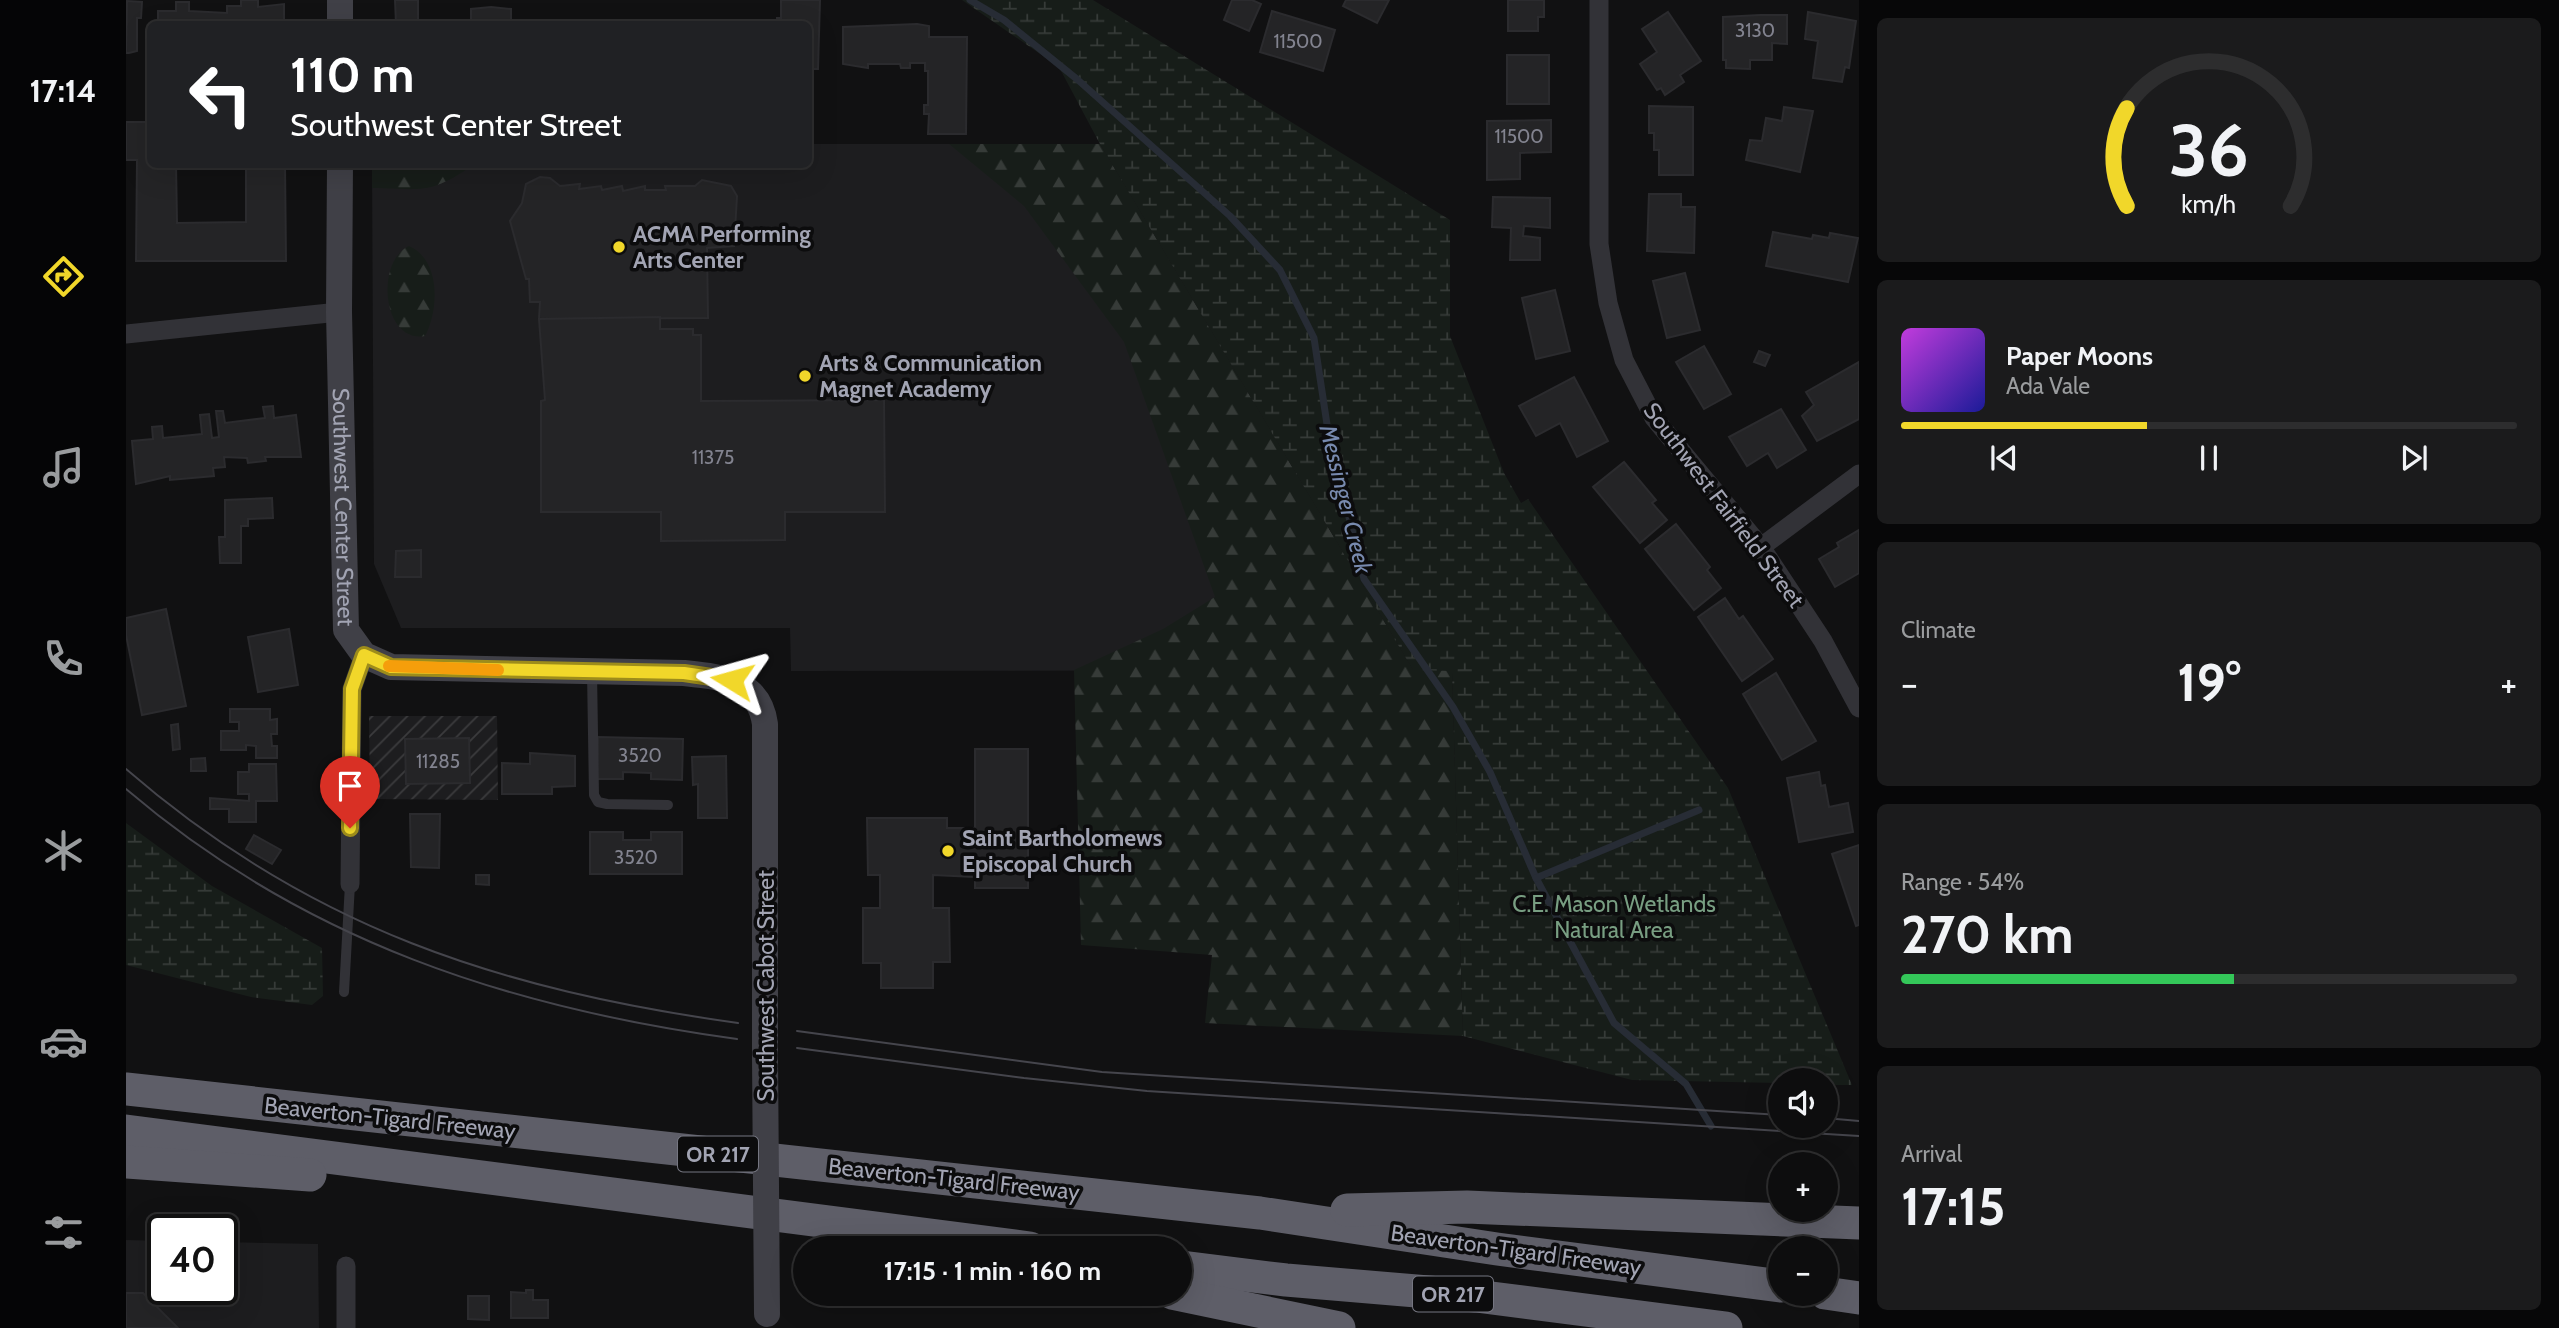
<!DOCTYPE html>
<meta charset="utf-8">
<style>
:root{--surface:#0d0d0e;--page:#1b1b1c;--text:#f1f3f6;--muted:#9a9c9e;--line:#2d2d2e;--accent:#f1d72a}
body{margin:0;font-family:Cabin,sans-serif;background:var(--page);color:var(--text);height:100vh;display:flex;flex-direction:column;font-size:26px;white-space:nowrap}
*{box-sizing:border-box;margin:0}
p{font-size:23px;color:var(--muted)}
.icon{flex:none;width:38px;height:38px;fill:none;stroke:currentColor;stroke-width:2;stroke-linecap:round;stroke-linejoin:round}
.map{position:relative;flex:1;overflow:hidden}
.drawer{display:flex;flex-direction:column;gap:18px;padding:18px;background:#070708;width:700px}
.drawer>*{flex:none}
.hud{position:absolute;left:21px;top:21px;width:665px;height:147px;border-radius:10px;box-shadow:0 7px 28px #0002,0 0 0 2px var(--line);background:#202124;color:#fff;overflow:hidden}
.controls{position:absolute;left:1642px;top:1068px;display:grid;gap:14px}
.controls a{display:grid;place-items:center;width:70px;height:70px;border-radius:50%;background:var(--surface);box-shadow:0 7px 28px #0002,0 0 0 2px var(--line);font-size:35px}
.speed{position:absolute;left:21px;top:1214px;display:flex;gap:14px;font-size:35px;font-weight:700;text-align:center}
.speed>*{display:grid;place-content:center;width:91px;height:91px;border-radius:50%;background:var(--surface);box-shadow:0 7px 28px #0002,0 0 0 2px var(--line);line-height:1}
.speed .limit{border:4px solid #111;border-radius:10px;background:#fff;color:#111}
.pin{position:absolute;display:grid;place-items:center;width:60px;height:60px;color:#fff;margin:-72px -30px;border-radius:50% 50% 50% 0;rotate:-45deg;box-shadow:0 0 7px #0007}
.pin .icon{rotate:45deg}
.me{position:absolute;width:77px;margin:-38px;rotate:278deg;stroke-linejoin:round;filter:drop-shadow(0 0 5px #0008)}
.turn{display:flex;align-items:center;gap:24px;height:147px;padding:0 28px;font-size:32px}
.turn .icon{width:91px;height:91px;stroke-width:2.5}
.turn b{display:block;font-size:49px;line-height:60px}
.big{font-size:52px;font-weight:700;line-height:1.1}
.drawer .widget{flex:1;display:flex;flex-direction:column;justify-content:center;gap:10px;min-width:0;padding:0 24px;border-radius:10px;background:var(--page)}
.drawer .dial{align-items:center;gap:0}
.dial svg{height:182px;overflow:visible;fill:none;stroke:var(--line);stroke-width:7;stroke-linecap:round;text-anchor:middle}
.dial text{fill:var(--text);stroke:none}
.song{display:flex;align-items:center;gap:21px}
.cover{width:84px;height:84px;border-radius:10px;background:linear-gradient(135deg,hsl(290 70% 55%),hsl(240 70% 35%))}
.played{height:7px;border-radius:4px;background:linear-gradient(90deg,var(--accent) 40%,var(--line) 40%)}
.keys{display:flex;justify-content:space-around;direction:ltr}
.heat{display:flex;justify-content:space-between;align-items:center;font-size:38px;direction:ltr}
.charge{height:10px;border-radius:5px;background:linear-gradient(90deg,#34c759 54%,var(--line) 0)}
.trip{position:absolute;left:667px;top:1236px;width:399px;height:70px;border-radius:35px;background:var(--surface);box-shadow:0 7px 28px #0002,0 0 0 2px var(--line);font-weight:700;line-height:70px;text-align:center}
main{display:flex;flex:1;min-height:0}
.menu{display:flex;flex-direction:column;width:126px;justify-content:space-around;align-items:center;background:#050506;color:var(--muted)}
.menu .icon{width:49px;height:49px}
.menu .on{color:var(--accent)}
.menu b{font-size:32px;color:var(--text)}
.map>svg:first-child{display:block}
</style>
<main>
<nav class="menu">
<b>17:14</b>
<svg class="icon on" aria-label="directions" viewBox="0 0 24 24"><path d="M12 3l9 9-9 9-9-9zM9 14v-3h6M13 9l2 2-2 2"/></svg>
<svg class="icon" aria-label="music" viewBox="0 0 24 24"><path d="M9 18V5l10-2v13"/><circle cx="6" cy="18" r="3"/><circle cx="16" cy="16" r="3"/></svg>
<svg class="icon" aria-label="phone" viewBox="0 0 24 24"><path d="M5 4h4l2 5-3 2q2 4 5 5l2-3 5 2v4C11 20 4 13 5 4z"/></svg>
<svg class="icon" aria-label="climate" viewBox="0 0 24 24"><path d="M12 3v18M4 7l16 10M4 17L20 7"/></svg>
<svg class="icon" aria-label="car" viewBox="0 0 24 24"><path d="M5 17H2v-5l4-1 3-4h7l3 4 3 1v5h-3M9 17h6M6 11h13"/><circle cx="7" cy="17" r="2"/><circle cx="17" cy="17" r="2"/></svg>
<svg class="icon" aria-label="filters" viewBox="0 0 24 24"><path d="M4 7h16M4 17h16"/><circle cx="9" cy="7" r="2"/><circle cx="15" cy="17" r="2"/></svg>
</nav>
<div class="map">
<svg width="1733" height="1328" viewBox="0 0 1733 1328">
<defs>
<pattern id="industrial-furrows" width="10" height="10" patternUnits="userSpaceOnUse" patternTransform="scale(1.75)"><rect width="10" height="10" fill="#1d1d1f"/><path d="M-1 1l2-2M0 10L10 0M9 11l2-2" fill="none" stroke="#3b3b3d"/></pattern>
<pattern id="forest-firs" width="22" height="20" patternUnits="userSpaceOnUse" patternTransform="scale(1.75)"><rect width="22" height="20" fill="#171d19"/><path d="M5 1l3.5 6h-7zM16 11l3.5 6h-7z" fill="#363b38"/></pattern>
<pattern id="wetland-marsh" width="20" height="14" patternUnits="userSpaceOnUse" patternTransform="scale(1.75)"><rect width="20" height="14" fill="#171d19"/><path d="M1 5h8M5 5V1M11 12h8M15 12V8" fill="none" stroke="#363b38"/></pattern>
</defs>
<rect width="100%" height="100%" fill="#111112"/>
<g fill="#1d1d1f">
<path d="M683 144H974L1287 670 665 671 664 628H275L248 564 246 165 682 164Z"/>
<path d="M0 1240 37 1241V1290H96V1242L192 1244 193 1328H0Z"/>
</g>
<path fill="url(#industrial-furrows)" d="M243 716H371L372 800 244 799Z"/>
<g fill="url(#forest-firs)">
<path d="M823 144H974L1287 670H1326L1337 1036 1079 1023 1086 955 955 945 948 670 1037 629 1089 597 998 342 898 206Z"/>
<path d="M246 165V164L347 165C304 195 296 189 246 188Z"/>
<path d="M283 246C315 260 313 310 299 336 256 344 249 261 283 246Z"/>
</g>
<g fill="url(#wetland-marsh)">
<path d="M836 0H967L1324 220V336L1378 473 1395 503 1402 499 1602 788 1726 1085H1699V1080H1654V1083L1506 1080 1337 1036 1326 671 1287 670 974 144 933 67Z"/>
<path d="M0 823 86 886 196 948 197 996 186 1005 125 997 0 965Z"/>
</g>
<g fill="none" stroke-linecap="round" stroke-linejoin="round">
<g stroke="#272c35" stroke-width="7">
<path d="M844 0 878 20 952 80 1104 216 1154 270 1188 338 1202 431 1238 579 1327 707 1364 772 1410 878 1488 1023 1560 1084 1585 1126"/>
<path d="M1410 878 1573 810"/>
</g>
</g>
<g fill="#242426" stroke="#2b2b2e" stroke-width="2">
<path d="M115 0H132V7L158 4V24H32V11H50V2H63V11L101 13V6H115Z"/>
<path d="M269 0H292V24H270Z"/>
<path d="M655 0H694L692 69H682V24H651V18H655Z"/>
<path d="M1106 0H1126L1135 4 1123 31 1098 20Z"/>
<path d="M1220 0H1263L1251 23 1217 6Z"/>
<path d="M1382 0H1418V17H1412V31H1382Z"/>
<path d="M1 1 16 2 15 18H11V51L3 53H0Z"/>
<path d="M365 7 385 9V24H345V9Z"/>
<path d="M1146 11 1209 30 1197 71 1134 52Z"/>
<path d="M1542 12 1575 61 1554 75 1558 82 1539 95 1535 88 1531 90 1514 64 1531 52 1516 29Z"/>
<path d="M1682 12 1730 21 1723 68 1719 67 1716 82 1687 78 1692 41 1679 39Z"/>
<path d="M1634 15H1661V44L1646 43V60H1624V69L1600 68V60H1597V17Z"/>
<path d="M791 24 803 26V37H841L840 134H802L803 114H798V105H802V71H799V63H784V68H775L774 64H742V68L717 64V27Z"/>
<rect x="1381" y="55" width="42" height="49"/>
<path d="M1523 106 1567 107V175H1533V150H1528V133H1523Z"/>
<path d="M1658 107 1687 111 1674 172 1620 160 1624 140 1636 141 1640 118 1656 121Z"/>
<path d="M1425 120V152L1394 153V179L1361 180V121Z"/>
<path d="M0 122H24V164H50L51 223 120 222V164H159L160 261H10L11 160H0Z"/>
<path d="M414 177 424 178 434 186 454 184 453 189 475 186 476 190 496 186 497 191 519 186V190H540L539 186H569L576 180 605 186 611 196 609 230 606 229 608 246 581 248 582 318 413 319 414 302H404L403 279H400L384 221 396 203 400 184Z"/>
<path d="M1523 194H1555V207H1569L1568 253 1521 251Z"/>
<path d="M1367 197 1424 198V228L1398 226 1397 236 1414 238V260H1384L1385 228 1366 227Z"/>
<path d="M1647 232 1686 239 1687 235 1703 238 1704 233 1732 238 1722 282 1640 266Z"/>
<path d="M1559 273 1574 330 1541 338 1527 281Z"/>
<path d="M1429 290 1444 351 1410 359 1396 298Z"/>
<path d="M534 317V329H567V335H575V401L758 400 759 512H659V540L535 541V512H415V401L419 400 413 319Z"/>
<path d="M1578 346 1605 394 1578 409 1550 362Z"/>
<path d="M1633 351 1644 355 1639 366 1628 362Z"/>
<path d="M1733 362V419L1691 441 1676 416 1688 405 1680 392Z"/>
<path d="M1448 377 1482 441 1451 457 1434 423 1410 436 1393 406Z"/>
<path d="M147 406 148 418 170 415 175 457H139L140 461 122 463 121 458 98 457 99 467 87 468 88 476 44 480V476L10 484 6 441 27 439 26 427 36 426 37 438 76 434 74 415 83 414 86 438 93 437 90 411H97L99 423 139 418 137 407Z"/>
<path d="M1655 409 1680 450 1651 468 1642 453 1621 466 1603 437Z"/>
<path d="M1498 462 1530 500 1526 503 1541 520 1514 543 1467 487Z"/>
<path d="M146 498 147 518 122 519V526H115V563H94L93 537H99V500Z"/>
<path d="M1550 524 1584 567 1581 570 1595 588 1568 610 1519 549Z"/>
<path d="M1733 530V573L1709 587 1693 559 1713 547 1711 543Z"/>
<path d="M295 550V577H269L270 551Z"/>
<path d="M1599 598 1613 619 1617 616 1647 659 1616 681 1572 617Z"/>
<path d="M40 609 60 706 16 715 0 635V618Z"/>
<path d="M163 629 172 685 132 692 122 637Z"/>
<path d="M1650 673 1690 741 1656 760 1617 694Z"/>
<path d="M104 709H144V720L151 719V734H145L146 746H151V758H130V746L120 745V750H95V731H113V722H104Z"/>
<path d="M52 724 54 749 47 750 45 725Z"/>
<path d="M472 737 557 739 556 780 525 779V773L497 772V779H471Z"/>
<path d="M343 738 344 783 280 784 279 739Z"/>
<path d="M849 749H902V888H849V877L807 875V908H823L824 962H807V988H755V963H737V908H754V875H742L741 818H821V828H849Z"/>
<path d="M404 753 449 756V786L426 787V794H376V763L404 764Z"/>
<path d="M600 756 601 818H572V784L567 785 566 757Z"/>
<path d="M79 758 80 771H65V759Z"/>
<path d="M123 764H150L151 801H130V822H103V809H84V798L123 801V794H112V772H123Z"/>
<path d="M1693 772 1695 786 1699 785 1703 807 1722 803 1727 832 1673 842 1661 778Z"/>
<path d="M284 814H314L313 868 285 867Z"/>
<path d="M464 832H497V840H525V832H556V874H464Z"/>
<path d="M128 835 155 850 146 864 120 849Z"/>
<path d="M1733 845V925L1730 926 1706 854Z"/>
<path d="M350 875H363V885L350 884Z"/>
<path d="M400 1290H407V1300H422V1318H385V1292L400 1293Z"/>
<path d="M0 1293H17L52 1328H0Z"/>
<path d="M342 1296H363V1320L342 1319Z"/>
</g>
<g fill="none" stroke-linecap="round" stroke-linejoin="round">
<g stroke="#323237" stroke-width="10">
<path d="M466 672 468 795 472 802 481 804 542 805"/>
<path d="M218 992 224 884"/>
</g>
<g stroke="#323237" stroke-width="19">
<path d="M1473 0V244L1482 303 1498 360 1528 418 1635 547 1697 641 1733 708"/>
<path d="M0 334 213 312"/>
<path d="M1635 547 1733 474"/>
<path d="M224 884 226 689 238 655"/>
<path d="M220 1266V1328"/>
</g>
<g stroke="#404047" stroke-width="26">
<path d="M214 0V24"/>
<path id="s1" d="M214 164 213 312 220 630 238 655 265 667 558 673C596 677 633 680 639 724V1057"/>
</g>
<g stroke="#5e5e68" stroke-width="33">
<path d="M0 1089 1134 1213 1371 1249 1654 1286"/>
<path d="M0 1131 904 1248"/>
<path d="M0 1162 184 1175"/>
<path d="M1221 1210 1341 1207 1733 1223"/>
<path d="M1054 1267 1160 1280 1350 1296 1600 1328"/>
<path d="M1046 1293 1213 1328"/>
<path d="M1699 1293 1733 1298"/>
</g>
<g stroke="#45454c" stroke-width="2">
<path d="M0 769C183 928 375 990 612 1023"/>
<path d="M0 789C178 941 383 1008 611 1039"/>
<path d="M671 1031 976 1072 1654 1115"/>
<path d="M671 1048 898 1078 1021 1091 1733 1136"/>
<path d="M1699 1118 1733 1121"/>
</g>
<path stroke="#404047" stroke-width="26" d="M639 1057 641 1314"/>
</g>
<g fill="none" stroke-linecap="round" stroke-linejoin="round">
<g stroke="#9d8c1b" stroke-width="18">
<path id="route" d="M224 828 226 689 238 655 265 667 558 673 606 680"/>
</g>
<use href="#route" stroke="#f1d72a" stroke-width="12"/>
<path stroke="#f59e0b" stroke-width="12" d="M263 666 372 670"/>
</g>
<g fill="#f1d72a" stroke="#0c0c0d" stroke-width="2.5">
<circle cx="493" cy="247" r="7"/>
<circle cx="679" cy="376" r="7"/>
<circle cx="822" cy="851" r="7"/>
</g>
<g text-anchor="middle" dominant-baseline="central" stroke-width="7" stroke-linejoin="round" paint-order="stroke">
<g font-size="19" fill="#82838f">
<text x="1629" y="30">3130</text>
<text x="1172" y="41">11500</text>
<text x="1393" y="136">11500</text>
<text x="587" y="457">11375</text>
<text x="514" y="755">3520</text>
<text x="312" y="761">11285</text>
<text x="510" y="857">3520</text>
</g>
<g fill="#0c0c0d" stroke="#757681" stroke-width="2">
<rect x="552" y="1136.5" width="80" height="35" rx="5"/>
<rect x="1287" y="1276.5" width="80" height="35" rx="5"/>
</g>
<g font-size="21" font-weight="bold" fill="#a2a4b3">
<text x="592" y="1154">OR 217</text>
<text x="1327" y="1294">OR 217</text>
</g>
<g font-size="23" font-weight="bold" fill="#a2a4b3" stroke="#0c0c0d" text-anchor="start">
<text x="507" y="234">ACMA Performing<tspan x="507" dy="26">Arts Center</tspan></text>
<text x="693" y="363">Arts &amp; Communication<tspan x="693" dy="26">Magnet Academy</tspan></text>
<text x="836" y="838">Saint Bartholomews<tspan x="836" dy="26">Episcopal Church</tspan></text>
</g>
<g font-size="23" fill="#a2a4b3" stroke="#0c0c0d">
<text transform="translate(1598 505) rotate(53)">Southwest Fairfield Street</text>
<text stroke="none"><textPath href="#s1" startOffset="343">Southwest Center Street</textPath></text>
<text transform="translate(640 986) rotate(-90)">Southwest Cabot Street</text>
<text transform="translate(264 1118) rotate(6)">Beaverton-Tigard Freeway</text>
<text transform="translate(828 1179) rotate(6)">Beaverton-Tigard Freeway</text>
<text transform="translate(1390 1250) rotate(8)">Beaverton-Tigard Freeway</text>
</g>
<g font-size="23" fill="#789e82" stroke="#0c0c0d">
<text x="1488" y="904">C.E. Mason Wetlands<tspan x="1488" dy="26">Natural Area</tspan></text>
</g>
<g font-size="24" font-style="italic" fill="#788aaf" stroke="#0c0c0d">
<text transform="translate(1220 499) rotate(76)">Messinger Creek</text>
</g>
</g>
</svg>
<div class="controls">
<a><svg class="icon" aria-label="sound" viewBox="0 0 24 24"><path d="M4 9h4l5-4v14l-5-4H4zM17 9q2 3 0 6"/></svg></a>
<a>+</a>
<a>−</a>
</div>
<div class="speed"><div class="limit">40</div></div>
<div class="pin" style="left:224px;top:828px;background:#d93025"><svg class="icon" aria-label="arrive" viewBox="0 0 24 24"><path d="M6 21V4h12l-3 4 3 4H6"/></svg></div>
<svg class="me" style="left:606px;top:680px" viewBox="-20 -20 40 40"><path d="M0-17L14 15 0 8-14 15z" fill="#f1d72a" stroke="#fff" stroke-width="4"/></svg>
<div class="trip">17:15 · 1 min · 160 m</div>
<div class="hud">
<div class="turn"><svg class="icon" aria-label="left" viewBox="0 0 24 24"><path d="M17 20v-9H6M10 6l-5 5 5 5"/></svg><div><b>110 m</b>Southwest Center Street</div></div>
</div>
</div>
<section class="drawer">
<div class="widget dial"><svg viewBox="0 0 100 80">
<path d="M14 69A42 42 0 1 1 86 69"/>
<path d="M14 69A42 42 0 0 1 14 26" stroke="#f1d72a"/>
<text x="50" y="56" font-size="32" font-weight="700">36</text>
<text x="50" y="72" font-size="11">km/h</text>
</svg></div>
<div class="widget">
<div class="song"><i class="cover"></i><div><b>Paper Moons</b><p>Ada Vale</p></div></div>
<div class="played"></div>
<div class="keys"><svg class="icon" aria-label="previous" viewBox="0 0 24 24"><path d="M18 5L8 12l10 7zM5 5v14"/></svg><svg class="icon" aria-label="pause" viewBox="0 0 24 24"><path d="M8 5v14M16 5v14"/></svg><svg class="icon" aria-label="next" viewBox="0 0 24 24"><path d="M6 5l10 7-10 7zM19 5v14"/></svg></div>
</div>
<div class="widget"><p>Climate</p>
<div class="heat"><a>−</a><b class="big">19°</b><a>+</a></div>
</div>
<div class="widget"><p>Range · 54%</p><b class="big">270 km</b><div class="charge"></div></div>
<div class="widget"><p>Arrival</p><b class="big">17:15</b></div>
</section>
</main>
